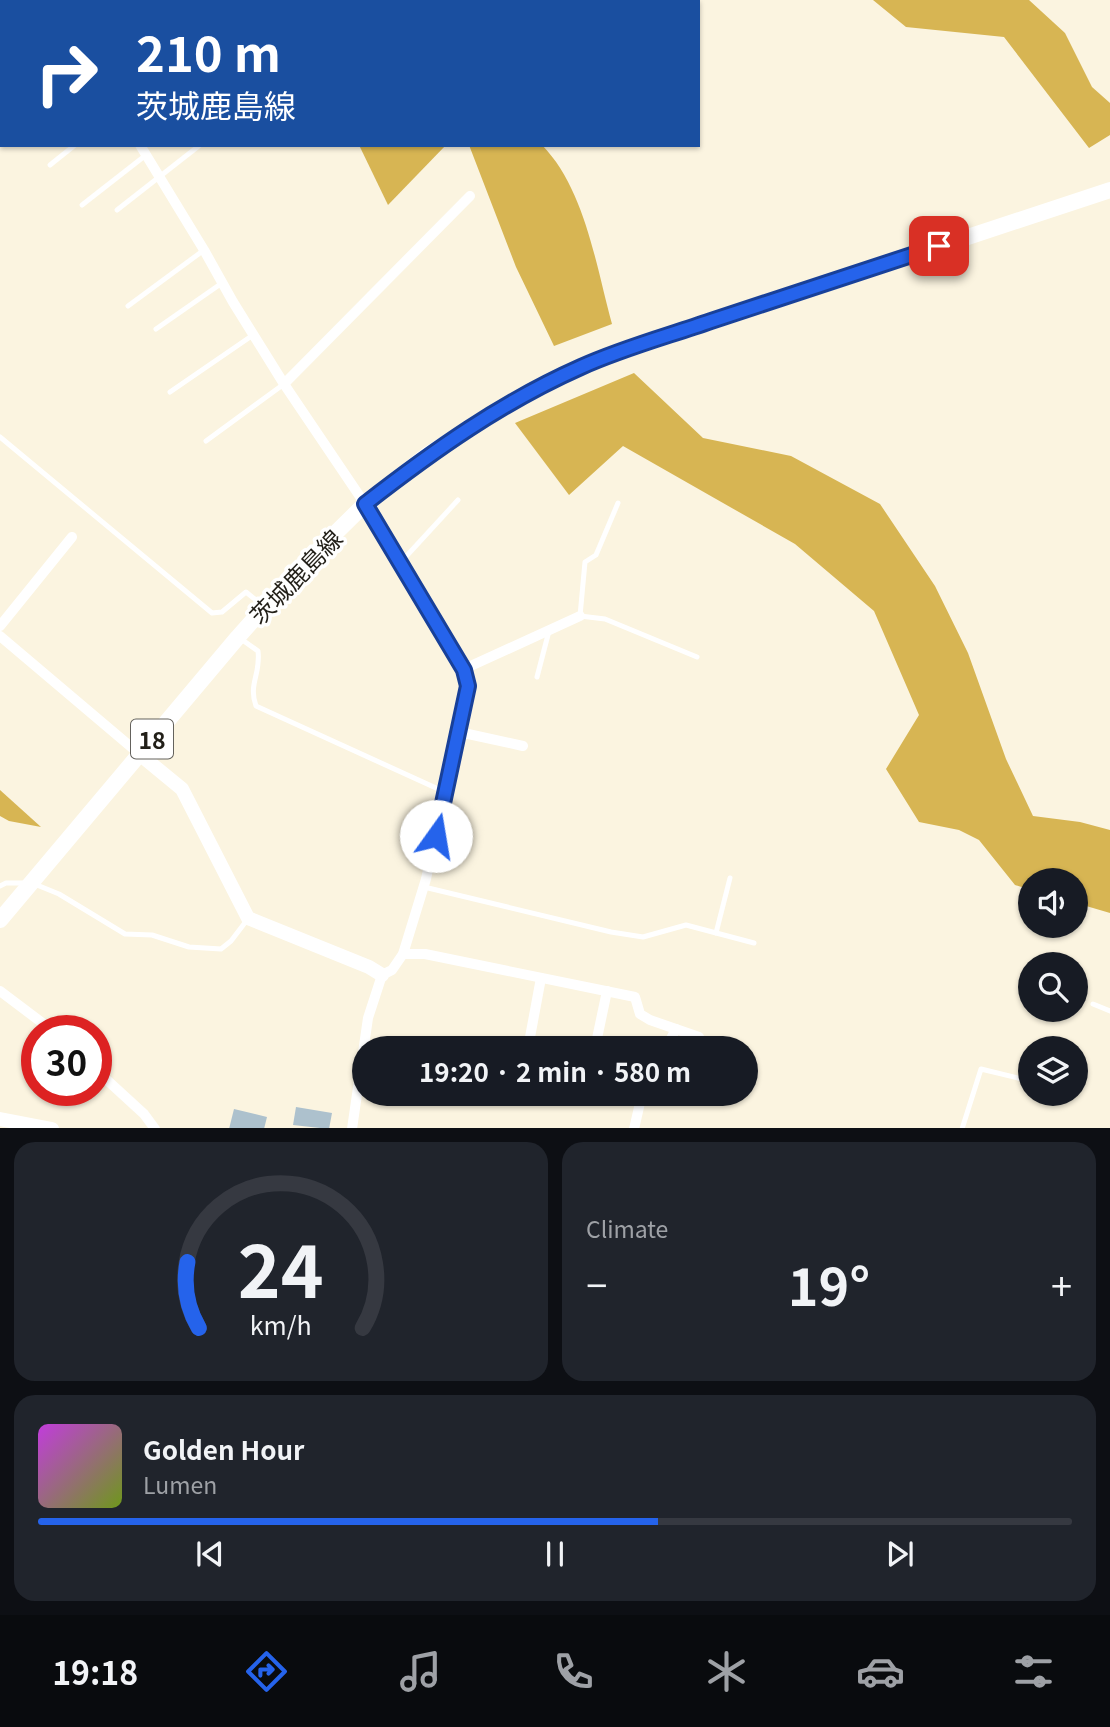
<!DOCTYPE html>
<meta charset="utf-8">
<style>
:root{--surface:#171b24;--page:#20242c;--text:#f1f3f6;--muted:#9ea1a6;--line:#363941;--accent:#2563eb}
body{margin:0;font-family:Georgia,"Noto Sans JP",serif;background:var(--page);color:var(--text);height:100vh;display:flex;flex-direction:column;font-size:26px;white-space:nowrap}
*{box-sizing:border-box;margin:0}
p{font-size:23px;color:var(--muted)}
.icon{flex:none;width:38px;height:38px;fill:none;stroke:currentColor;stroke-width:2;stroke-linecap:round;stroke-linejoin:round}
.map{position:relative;height:1128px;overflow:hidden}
.sheet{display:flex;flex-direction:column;gap:14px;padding:14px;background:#0d0f14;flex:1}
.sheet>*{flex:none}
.top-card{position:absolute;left:0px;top:0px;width:700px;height:147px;box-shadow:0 2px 5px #0004;background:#1a4fa0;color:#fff;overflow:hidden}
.fabs{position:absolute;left:1018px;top:868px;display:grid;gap:14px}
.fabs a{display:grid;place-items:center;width:70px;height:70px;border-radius:50%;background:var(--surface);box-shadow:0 2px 5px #0004;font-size:35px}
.speed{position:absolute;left:21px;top:1015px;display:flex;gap:14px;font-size:35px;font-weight:700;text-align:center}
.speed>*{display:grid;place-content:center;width:91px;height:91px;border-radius:50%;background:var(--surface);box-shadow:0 2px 5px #0004;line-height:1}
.speed .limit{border:10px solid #d22;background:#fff;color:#111}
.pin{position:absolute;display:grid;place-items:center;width:60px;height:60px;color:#fff;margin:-30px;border-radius:14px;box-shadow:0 4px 10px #0006}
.me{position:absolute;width:77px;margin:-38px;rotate:13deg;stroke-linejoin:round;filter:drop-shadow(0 0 5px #0008)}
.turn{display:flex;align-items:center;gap:24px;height:147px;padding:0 21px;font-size:32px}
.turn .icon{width:91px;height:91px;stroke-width:2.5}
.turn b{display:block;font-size:49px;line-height:60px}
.big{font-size:52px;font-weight:700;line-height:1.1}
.sheet .card{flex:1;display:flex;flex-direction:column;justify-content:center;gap:10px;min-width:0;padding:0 24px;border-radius:21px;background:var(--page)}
.sheet .dial{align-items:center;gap:0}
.dial svg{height:182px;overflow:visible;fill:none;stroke:var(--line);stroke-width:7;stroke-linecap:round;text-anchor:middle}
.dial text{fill:var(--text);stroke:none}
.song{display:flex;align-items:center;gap:21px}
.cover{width:84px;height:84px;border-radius:10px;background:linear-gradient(135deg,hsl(290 70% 55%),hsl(80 70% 35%))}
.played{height:7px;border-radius:4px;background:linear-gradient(90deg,var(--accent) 60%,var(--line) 60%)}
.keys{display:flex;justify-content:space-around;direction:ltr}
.heat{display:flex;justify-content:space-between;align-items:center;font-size:38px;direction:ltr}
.sheet .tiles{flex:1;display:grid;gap:14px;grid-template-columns:1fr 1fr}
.card:last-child{grid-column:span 2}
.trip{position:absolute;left:352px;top:1036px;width:406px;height:70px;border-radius:35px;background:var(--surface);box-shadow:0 2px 5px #0004;font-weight:700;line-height:70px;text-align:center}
.tabs{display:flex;height:112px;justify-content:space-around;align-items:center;background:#090b0e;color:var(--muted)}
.tabs .icon{width:49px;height:49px}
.tabs .current{color:var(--accent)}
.tabs b{font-size:32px;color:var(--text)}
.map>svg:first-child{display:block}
</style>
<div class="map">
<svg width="1110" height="1129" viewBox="0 0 1110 1129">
<rect width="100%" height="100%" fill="#fbf4e0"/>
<g fill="#d7b553">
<path d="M190 0H322L323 2H191Z"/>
<path d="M873 0H1029L1065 33 1092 87 1110 103V135L1089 148 1004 37 906 27Z"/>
<path d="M359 145H446L388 205Z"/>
<path d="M469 145H542C585 189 596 266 612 324L554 346 516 267Z"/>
<path d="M634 373 703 438 791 456 880 504 935 586 968 653 1006 759 1033 816 1080 822 1110 830V913L1076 903V880H1031V890L1015 885 979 840 959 830 919 822 886 769 919 715 874 611 795 544 623 446 569 495 515 423Z"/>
<path d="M0 790 41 827 9 821 0 816Z"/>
</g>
<g fill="#adc1cd">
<path d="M296 1107 332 1113 329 1129 293 1125Z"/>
<path d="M234 1109 267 1117 264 1129H229Z"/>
</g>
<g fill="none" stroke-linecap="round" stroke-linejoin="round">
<g stroke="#fff" stroke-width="5">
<path d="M50 165 75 145"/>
<path d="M82 205 146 155"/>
<path d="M117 210 200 145"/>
<path d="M128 306 204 250"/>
<path d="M156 329 222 283"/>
<path d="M170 392 253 335"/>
<path d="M0 437 212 613 222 612 246 592 262 605"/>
<path d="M206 441 284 384"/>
<path d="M618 503 596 555 585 562 580 616 605 619 697 657"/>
<path d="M401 562 458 500"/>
<path d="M241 639 258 651C261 674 248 684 256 706L447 793"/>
<path d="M537 677 549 631"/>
<path d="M0 886 6 883H32L59 894 125 934 152 935 189 947 221 949 231 941 247 920"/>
<path d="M424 887 611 932 643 937 686 925 754 943"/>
<path d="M716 933 730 878"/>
<path d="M1093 1004 1110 1011"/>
<path d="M962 1129 981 1069 1026 1080"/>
</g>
<g stroke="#fff" stroke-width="10">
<path d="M61 0 62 2"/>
<path d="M0 78 2 76"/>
<path d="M140 145 204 250 233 302 284 384 365 504 464 669 468 686 426 879 403 954 392 970 382 975 368 1018 352 1129"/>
<path d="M284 384 470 196"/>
<path d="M0 626 72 537"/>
<path d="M0 636 137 752"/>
<path d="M464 669 580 616"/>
<path d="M459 732 523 746"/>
<path d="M403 954H425L635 997 640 1014 650 1020 699 1037"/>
<path d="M0 991 53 1031"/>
<path d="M528 1048 541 978"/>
<path d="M595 1048 607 991"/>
<path d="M666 1048 676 1029"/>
<path d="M96 1070 144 1114 155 1129"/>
<path d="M634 1129 642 1094"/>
</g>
<g stroke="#fff" stroke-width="14">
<path d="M137 752 182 789 248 918 369 967 382 975"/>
<path d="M0 1119 52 1129"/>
</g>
<path stroke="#fff" stroke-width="16" d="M0 920 238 637 296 572 365 504 427 455 500 409 543 385 602 358 1110 190"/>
</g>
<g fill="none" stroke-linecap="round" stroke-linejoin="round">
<g stroke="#184099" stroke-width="18">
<path id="route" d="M436 836 468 686 464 670 365 504C433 451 502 402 581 367 623 348 668 336 711 321 787 296 863 271 939 246"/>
</g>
<use href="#route" stroke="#2563eb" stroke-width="12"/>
</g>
<g text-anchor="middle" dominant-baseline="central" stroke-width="7" stroke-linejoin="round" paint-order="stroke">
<rect fill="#fff" stroke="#64625d" stroke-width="2" x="131" y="719.5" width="42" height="39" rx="5"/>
<g font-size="23" font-weight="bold" fill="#221f18">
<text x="152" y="739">18</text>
</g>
<g font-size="24" fill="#221f18" stroke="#fff">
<text transform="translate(295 576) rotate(-46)">茨城鹿島線</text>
</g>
</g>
</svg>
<div class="fabs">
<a><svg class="icon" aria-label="sound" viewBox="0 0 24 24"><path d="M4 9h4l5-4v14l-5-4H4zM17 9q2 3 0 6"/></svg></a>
<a><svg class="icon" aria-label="search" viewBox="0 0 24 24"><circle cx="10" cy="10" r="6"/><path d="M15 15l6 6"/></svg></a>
<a><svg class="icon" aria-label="layers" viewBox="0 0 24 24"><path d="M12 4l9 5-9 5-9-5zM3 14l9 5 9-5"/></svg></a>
</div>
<div class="speed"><div class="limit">30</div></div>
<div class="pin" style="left:939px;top:246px;background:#d93025"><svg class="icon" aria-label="arrive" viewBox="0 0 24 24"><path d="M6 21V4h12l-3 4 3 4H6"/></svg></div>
<svg class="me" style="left:436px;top:836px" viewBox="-20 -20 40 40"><circle r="19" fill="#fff"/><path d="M0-13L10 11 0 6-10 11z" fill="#2563eb"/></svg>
<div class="trip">19:20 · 2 min · 580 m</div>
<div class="top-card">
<div class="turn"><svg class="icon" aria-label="right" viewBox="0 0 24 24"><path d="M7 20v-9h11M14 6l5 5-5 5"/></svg><div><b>210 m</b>茨城鹿島線</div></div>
</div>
</div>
<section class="sheet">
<div class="tiles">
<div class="card dial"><svg viewBox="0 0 100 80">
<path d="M14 69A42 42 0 1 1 86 69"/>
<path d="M14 69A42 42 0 0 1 9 40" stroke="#2563eb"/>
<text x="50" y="56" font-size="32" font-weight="700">24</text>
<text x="50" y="72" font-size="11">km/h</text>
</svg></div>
<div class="card"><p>Climate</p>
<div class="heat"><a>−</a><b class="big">19°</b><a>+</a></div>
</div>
<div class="card">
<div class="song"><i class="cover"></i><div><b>Golden Hour</b><p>Lumen</p></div></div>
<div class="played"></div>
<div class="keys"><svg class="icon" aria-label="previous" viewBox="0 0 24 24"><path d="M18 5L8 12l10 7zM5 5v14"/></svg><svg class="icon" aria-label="pause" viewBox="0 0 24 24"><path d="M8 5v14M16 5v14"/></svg><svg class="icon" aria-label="next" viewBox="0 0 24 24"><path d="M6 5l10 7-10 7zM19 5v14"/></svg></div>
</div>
</div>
</section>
<nav class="tabs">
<b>19:18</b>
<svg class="icon current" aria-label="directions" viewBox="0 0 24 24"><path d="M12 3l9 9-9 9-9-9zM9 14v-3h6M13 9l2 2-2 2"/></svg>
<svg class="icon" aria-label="music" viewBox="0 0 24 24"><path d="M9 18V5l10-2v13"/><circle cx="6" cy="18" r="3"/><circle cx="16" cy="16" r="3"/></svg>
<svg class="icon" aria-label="phone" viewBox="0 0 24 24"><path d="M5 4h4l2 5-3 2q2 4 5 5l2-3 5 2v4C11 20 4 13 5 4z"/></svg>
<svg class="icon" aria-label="climate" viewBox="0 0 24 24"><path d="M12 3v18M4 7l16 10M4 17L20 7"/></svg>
<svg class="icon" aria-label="car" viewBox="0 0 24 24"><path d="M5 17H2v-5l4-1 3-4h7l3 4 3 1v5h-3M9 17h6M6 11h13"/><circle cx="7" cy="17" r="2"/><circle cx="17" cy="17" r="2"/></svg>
<svg class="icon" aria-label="filters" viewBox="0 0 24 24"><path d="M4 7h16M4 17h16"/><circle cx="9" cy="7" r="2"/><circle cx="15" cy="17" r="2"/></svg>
</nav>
